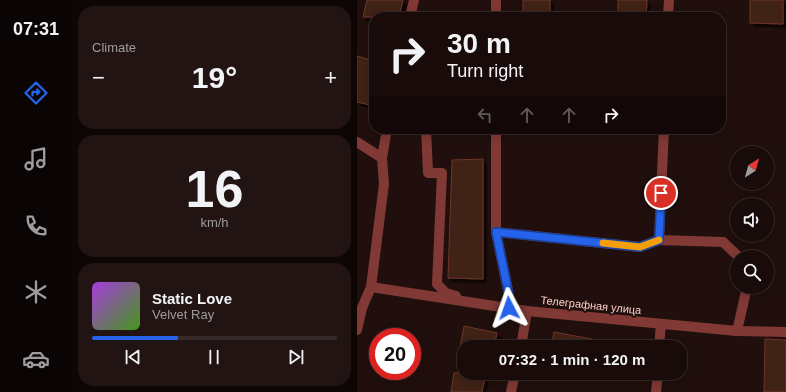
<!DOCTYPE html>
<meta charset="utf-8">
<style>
:root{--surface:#180b09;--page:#211412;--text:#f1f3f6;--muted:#9f9b9c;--line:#362b2a;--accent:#2563eb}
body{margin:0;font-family:Arial,sans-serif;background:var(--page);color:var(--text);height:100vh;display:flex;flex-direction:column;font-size:15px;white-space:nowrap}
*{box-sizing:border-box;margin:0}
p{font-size:13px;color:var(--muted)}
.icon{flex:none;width:22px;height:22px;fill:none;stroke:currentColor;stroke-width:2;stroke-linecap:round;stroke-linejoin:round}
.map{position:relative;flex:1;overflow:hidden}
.sheet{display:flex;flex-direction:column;gap:6px;padding:6px;background:#0d0605;width:285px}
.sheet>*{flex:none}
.top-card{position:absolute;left:12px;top:12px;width:357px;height:122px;border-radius:16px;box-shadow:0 2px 10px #0003,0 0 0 1px var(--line);background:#180b09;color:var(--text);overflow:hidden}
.needle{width:26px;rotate:37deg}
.tools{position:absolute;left:373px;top:146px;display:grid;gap:8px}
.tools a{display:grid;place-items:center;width:44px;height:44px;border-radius:50%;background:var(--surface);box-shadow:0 2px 10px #0003,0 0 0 1px var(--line);font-size:20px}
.speed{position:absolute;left:12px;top:328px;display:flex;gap:8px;font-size:20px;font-weight:700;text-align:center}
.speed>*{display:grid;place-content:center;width:52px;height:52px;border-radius:50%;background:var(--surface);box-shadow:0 2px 10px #0003,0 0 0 1px var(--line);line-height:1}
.speed .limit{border:6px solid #d22;background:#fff;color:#111}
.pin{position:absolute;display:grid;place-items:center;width:34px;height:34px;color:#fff;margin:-17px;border:2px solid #fff;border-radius:50%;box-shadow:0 1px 4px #0007}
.me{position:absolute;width:44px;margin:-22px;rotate:356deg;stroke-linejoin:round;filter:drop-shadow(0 0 3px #0008)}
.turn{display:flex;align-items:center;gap:14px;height:84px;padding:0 12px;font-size:18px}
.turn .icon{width:52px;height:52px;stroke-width:2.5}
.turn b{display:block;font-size:28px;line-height:34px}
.lanes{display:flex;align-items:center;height:38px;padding:0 12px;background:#0003;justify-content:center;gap:20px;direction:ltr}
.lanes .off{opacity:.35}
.big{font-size:30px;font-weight:700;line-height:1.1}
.sheet .widget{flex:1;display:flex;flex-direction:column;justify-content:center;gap:6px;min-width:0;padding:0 14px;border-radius:16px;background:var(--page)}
.sheet .dial{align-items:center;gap:0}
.dial b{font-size:52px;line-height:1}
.song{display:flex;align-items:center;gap:12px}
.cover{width:48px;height:48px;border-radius:6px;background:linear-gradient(135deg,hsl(280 70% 55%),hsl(100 70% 35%))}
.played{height:4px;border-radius:2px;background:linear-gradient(90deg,var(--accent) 35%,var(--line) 35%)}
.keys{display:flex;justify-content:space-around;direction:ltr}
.heat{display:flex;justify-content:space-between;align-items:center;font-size:22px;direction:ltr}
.trip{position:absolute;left:100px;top:340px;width:230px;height:40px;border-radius:16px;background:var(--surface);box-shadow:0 2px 10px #0003,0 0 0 1px var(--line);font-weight:700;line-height:40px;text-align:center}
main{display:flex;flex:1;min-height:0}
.dock{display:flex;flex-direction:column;width:72px;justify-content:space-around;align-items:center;background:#0a0404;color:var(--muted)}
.dock .icon{width:28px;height:28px}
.dock .selected{color:var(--accent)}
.dock b{font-size:18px;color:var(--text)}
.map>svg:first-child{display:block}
</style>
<main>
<nav class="dock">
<b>07:31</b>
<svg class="icon selected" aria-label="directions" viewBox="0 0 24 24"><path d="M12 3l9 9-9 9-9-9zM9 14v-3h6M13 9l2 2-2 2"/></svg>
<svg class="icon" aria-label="music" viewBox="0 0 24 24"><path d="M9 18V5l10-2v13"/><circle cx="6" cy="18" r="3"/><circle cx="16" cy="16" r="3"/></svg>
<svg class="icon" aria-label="phone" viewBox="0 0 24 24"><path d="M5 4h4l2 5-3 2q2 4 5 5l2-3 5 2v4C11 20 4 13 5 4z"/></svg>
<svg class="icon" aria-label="climate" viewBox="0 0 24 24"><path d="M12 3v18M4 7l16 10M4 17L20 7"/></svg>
<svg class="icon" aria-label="car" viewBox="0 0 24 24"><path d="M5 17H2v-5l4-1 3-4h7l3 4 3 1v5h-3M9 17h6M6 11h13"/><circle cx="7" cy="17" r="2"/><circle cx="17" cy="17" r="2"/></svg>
</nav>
<section class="sheet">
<div class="widget"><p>Climate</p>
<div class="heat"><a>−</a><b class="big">19°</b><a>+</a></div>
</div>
<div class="widget dial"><b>16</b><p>km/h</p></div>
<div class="widget">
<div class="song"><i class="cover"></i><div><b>Static Love</b><p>Velvet Ray</p></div></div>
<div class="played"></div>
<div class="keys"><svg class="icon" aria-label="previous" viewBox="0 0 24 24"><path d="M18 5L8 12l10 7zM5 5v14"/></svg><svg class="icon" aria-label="pause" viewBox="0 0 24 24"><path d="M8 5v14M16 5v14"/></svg><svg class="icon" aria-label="next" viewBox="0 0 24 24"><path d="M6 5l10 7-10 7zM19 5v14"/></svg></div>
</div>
</section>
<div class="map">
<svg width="429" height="392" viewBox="0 0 429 392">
<defs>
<filter id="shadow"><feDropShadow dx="3.5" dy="3.5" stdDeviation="0" flood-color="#0009"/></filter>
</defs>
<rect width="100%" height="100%" fill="#200f0c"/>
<g fill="#412017" stroke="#6e3728" filter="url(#shadow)">
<path d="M10 0H46L42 17H6Z"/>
<rect x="166" y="0" width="27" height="17"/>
<path d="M261 0H290L289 17H261Z"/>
<path d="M393 0H426V24L393 23Z"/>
<path d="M0 56 17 61V106L0 102Z"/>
<path d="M126 159V279L91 278 95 160Z"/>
<path d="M107 326 140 333 137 347H103Z"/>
<path d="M197 332 245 341 244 347H194Z"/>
<path d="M408 339 429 340V392H407Z"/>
<path d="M97 373H129L125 392H94Z"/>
</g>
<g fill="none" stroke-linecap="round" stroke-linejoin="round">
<g stroke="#803935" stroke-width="10">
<path d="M139 0V17"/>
<path d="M53 17 57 0"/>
<path d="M311 17 312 0"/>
<path d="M69 129 71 173H85L80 284 89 293 99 296"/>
<path d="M139 129V232L152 295V308"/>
<path d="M0 142 25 158 27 184 14 287 5 308 0 330"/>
<path d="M25 158 30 129"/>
<path d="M139 232 283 247 302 240 366 242 382 257"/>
<path d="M302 240 307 129"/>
<path d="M14 287 170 311 380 331 429 332"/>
<path d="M380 331 390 287"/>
<path d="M164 347 170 311"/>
<path d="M302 347 304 324"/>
<path d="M154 392 158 373"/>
<path d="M299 392 301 373"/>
</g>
</g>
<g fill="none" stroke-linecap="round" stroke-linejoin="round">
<g stroke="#184099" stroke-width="10">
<path id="route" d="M152 308V295L139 232 283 247 302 240 304 193"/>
</g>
<use href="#route" stroke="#2563eb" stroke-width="7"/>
<path stroke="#f59e0b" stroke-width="7" d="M246 243 283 247 302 240"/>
</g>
<g text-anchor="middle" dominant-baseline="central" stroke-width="4" stroke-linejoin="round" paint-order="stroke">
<g font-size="11" fill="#ffd1ca" stroke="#200f0c">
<text transform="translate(234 305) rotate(6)">Телеграфная улица</text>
</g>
</g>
</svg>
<div class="tools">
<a><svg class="needle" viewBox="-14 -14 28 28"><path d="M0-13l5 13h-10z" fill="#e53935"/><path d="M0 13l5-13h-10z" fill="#9f9b9c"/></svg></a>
<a><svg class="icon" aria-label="sound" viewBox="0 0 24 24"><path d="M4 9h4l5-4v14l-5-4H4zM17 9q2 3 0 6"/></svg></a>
<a><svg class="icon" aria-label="search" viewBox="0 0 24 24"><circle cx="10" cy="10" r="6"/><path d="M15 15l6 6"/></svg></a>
</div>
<div class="speed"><div class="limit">20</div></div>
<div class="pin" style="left:304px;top:193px;background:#d93025"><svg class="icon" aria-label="arrive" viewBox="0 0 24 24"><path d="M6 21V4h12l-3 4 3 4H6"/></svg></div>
<svg class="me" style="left:152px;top:308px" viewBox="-20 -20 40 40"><path d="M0-17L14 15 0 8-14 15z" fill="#2563eb" stroke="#fff" stroke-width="4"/></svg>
<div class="trip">07:32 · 1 min · 120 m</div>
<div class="top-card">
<div class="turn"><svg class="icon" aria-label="right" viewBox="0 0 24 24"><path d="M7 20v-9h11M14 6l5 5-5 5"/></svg><div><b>30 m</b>Turn right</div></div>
<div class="lanes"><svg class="icon off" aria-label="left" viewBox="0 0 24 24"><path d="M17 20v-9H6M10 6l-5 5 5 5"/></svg><svg class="icon off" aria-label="ahead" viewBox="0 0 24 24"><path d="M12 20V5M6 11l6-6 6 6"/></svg><svg class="icon off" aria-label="ahead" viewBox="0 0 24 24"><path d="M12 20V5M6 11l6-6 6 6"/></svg><svg class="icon" aria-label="right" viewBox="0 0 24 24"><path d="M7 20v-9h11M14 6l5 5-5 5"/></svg></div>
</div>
</div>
</main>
